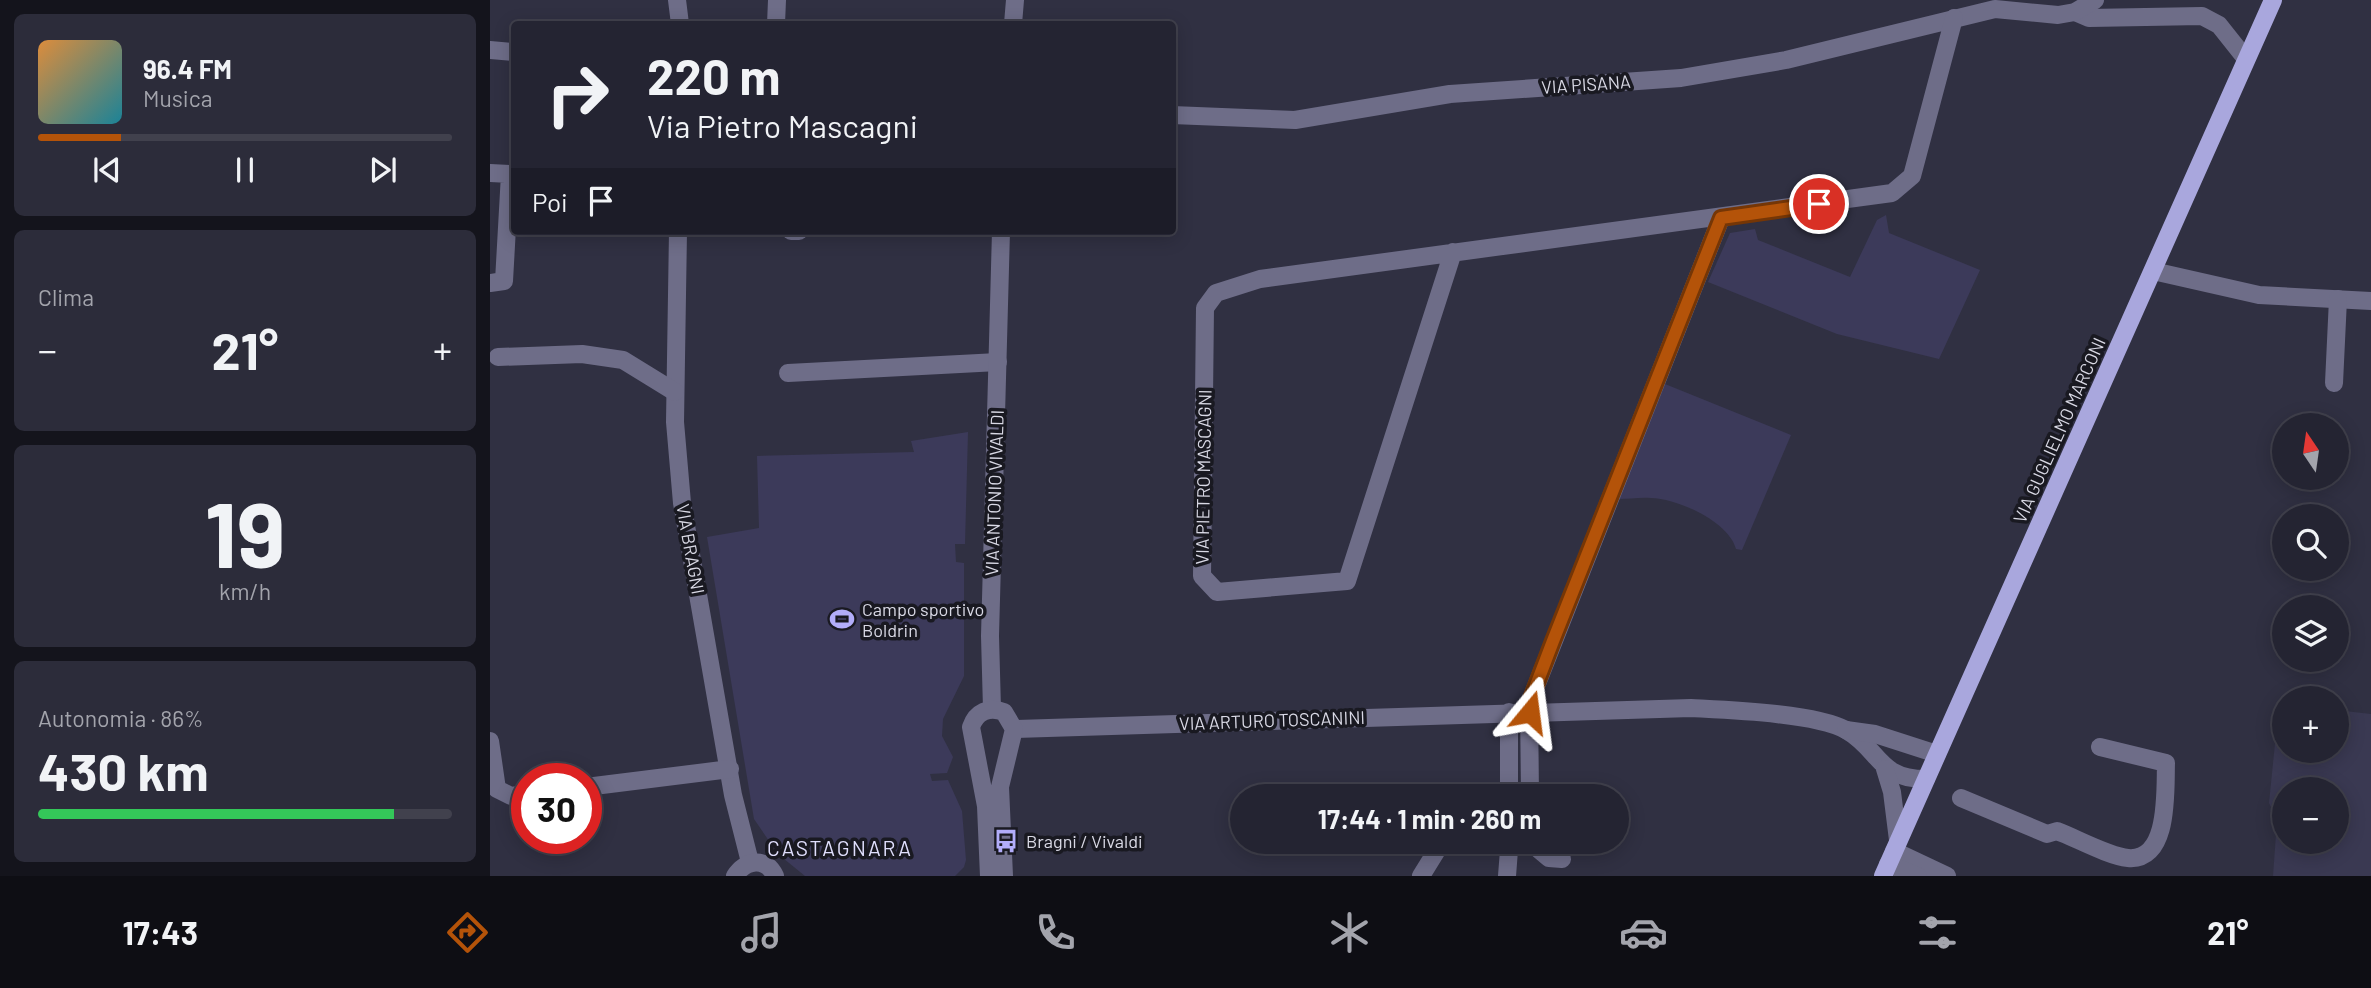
<!DOCTYPE html>
<html lang="it">
<meta charset="utf-8">
<style>
:root{--surface:#242432;--page:#2c2c3a;--text:#f1f3f6;--muted:#a3a4ac;--line:#41414d;--accent:#b45309}
body{margin:0;font-family:Barlow,sans-serif;background:var(--page);color:var(--text);height:100vh;display:flex;flex-direction:column;font-size:26px;white-space:nowrap}
*{box-sizing:border-box;margin:0}
p{font-size:23px;color:var(--muted)}
.icon{flex:none;width:38px;height:38px;fill:none;stroke:currentColor;stroke-width:2;stroke-linecap:round;stroke-linejoin:round}
.map{position:relative;flex:1;overflow:hidden}
.sheet{display:flex;flex-direction:column;gap:14px;padding:14px;background:#14141c;width:490px}
.sheet>*{flex:none}
.top-card{position:absolute;left:21px;top:21px;width:665px;height:214px;border-radius:7px;box-shadow:0 4px 18px #0003,0 0 0 2px var(--line);background:#242432;color:var(--text);overflow:hidden}
.needle{width:46px;rotate:347deg}
.buttons{position:absolute;left:1782px;top:413px;display:grid;gap:14px}
.buttons a{display:grid;place-items:center;width:77px;height:77px;border-radius:50%;background:var(--surface);box-shadow:0 4px 18px #0003,0 0 0 2px var(--line);font-size:35px}
.speed{position:absolute;left:21px;top:763px;display:flex;gap:14px;font-size:35px;font-weight:700;text-align:center}
.speed>*{display:grid;place-content:center;width:91px;height:91px;border-radius:50%;background:var(--surface);box-shadow:0 4px 18px #0003,0 0 0 2px var(--line);line-height:1}
.speed .limit{border:10px solid #d22;background:#fff;color:#111}
.pin{position:absolute;display:grid;place-items:center;width:60px;height:60px;color:#fff;margin:-30px;border:4px solid #fff;border-radius:50%;box-shadow:0 2px 7px #0007}
.me{position:absolute;width:77px;margin:-38px;rotate:16deg;stroke-linejoin:round;filter:drop-shadow(0 0 5px #0008)}
.turn{display:flex;align-items:center;gap:24px;height:147px;padding:0 21px;font-size:32px}
.turn .icon{width:91px;height:91px;stroke-width:2.5}
.turn b{display:block;font-size:49px;line-height:60px}
.then{display:flex;align-items:center;height:66px;padding:0 21px;background:#0003;gap:14px;font-size:26px}
.big{font-size:52px;font-weight:700;line-height:1.1}
.sheet .card{flex:1;display:flex;flex-direction:column;justify-content:center;gap:10px;min-width:0;padding:0 24px;border-radius:10px;background:var(--page)}
.sheet .dial{align-items:center;gap:0}
.dial b{font-size:91px;line-height:1}
.song{display:flex;align-items:center;gap:21px}
.cover{width:84px;height:84px;border-radius:10px;background:linear-gradient(135deg,hsl(30 70% 55%),hsl(190 70% 35%))}
.played{height:7px;border-radius:4px;background:linear-gradient(90deg,var(--accent) 20%,var(--line) 20%)}
.keys{display:flex;justify-content:space-around;direction:ltr}
.heat{display:flex;justify-content:space-between;align-items:center;font-size:38px;direction:ltr}
.charge{height:10px;border-radius:5px;background:linear-gradient(90deg,#34c759 86%,var(--line) 0)}
.trip{position:absolute;left:740px;top:784px;width:399px;height:70px;border-radius:35px;background:var(--surface);box-shadow:0 4px 18px #0003,0 0 0 2px var(--line);font-weight:700;line-height:70px;text-align:center}
.tab-bar{display:flex;height:112px;justify-content:space-around;align-items:center;background:#0e0e14;color:var(--muted)}
.tab-bar .icon{width:49px;height:49px}
.tab-bar .active{color:var(--accent)}
.tab-bar b{font-size:32px;color:var(--text)}
main{display:flex;flex:1;min-height:0}
.map>svg:first-child{display:block}
</style>
<main>
<section class="sheet">
<div class="card">
<div class="song"><i class="cover"></i><div><b>96.4 FM</b><p>Musica</p></div></div>
<div class="played"></div>
<div class="keys"><svg class="icon" aria-label="previous" viewBox="0 0 24 24"><path d="M18 5L8 12l10 7zM5 5v14"/></svg><svg class="icon" aria-label="pause" viewBox="0 0 24 24"><path d="M8 5v14M16 5v14"/></svg><svg class="icon" aria-label="next" viewBox="0 0 24 24"><path d="M6 5l10 7-10 7zM19 5v14"/></svg></div>
</div>
<div class="card"><p>Clima</p>
<div class="heat"><a>−</a><b class="big">21°</b><a>+</a></div>
</div>
<div class="card dial"><b>19</b><p>km/h</p></div>
<div class="card"><p>Autonomia · 86%</p><b class="big">430 km</b><div class="charge"></div></div>
</section>
<div class="map">
<svg width="1881" height="876" viewBox="0 0 1881 876">
<rect width="100%" height="100%" fill="#303042"/>
<path fill="#3a3952" fill-rule="evenodd" d="M1789 704H1794V751H1846V710L1881 714V876H1783L1787 820 1779 803ZM1846 789V842H1794V789Z"/>
<g fill="#3c3a5a">
<path d="M1396 215 1399 233 1490 270 1449 359 1347 334 1218 282 1240 233 1265 229 1268 240 1360 277 1387 220Z"/>
<path d="M1175 384 1301 435 1252 550 1246 549C1239 522 1189 499 1161 498 1150 497 1139 499 1128 499Z"/>
<path d="M478 432 475 544H465L466 562 474 563V676L453 719 452 736 463 757 457 773 440 774 442 781 458 780 472 811 476 860 474 867 465 876H315L288 854 264 819 217 537 269 528 267 456 424 452 421 441Z"/>
</g>
<g fill="none" stroke-linecap="round" stroke-linejoin="round">
<g stroke="#6e6d88" stroke-width="18">
<path d="M187 0 190 24"/>
<path d="M1585 12 1599 18 1712 16 1729 25 1756 59"/>
<path d="M286 24 287 0"/>
<path d="M523 24 525 0"/>
<path d="M0 50 24 52"/>
<path d="M682 115 805 120 960 94 1191 78 1296 60 1505 9 1568 15 1585 12 1605 0"/>
<path d="M0 173 20 174 14 281 0 283"/>
<path d="M188 231 185 422 192 503 243 795 260 862"/>
<path d="M301 231H309"/>
<path d="M963 252 857 581 727 592 712 576 715 308 726 293 770 279 1402 193 1422 176 1464 18"/>
<path d="M1663 271 1769 295 1881 301"/>
<path d="M8 357 92 354 133 360 185 392"/>
<path d="M298 373 508 362"/>
<path d="M1844 383 1848 299"/>
<path d="M502 709 500 636 511 231"/>
<path d="M524 729 1201 708C1238 710 1325 713 1356 730 1390 749 1387 779 1436 779"/>
<path d="M1356 730 1385 734 1447 754"/>
<path d="M0 741 7 789 21 796 37 794"/>
<path d="M1395 769 1402 792 1408 840"/>
<path d="M96 787 240 769"/>
<path d="M1019 796V712"/>
<path d="M1040 796 1039 704 1231 218"/>
<path d="M1471 798 1557 834 1567 831C1586 838 1618 856 1638 858 1680 862 1675 789 1676 763L1610 747"/>
<path d="M1040 842 1059 858 1072 859"/>
<path d="M1404 851 1457 876"/>
<path d="M1398 864 1428 876"/>
<path d="M245 876C255 860 276 856 285 876"/>
<path d="M499 876 496 806 481 727C486 712 499 706 514 712L524 729 510 787 514 876"/>
<path d="M931 876 952 842"/>
<path d="M1017 876 1019 850 1038 842"/>
</g>
<path stroke="#a9a7dd" stroke-width="18" d="M1393 876 1783 0"/>
</g>
<g fill="none" stroke-linecap="round" stroke-linejoin="round">
<g stroke="#753606" stroke-width="18">
<path id="route" d="M1040 712 1039 704 1063 641 1231 218 1329 204"/>
</g>
<use href="#route" stroke="#b45309" stroke-width="12"/>
</g>
<defs>
<g id="stadium-bare" transform="scale(1.89)"><path d="M0-5a6.5 5 0 1 0 0 10a6.5 5 0 1 0 0-10ZM-3.5-1.8h7v3.6h-7Z" fill="#b2adfa" stroke="#191921" stroke-width="2.5" paint-order="stroke"/></g>
<g id="bus-bare" transform="scale(1.89)"><path d="M-5-6H5V4H4V6H2V4H-2V6H-4V4H-5ZM-3.5-4V0h7V-4ZM-3.5 1.2v1.5H-2V1.2ZM2 1.2v1.5H3.5V1.2Z" fill="#b2adfa" stroke="#191921" stroke-width="2.5" paint-order="stroke"/></g>
</defs>
<g fill-rule="evenodd">
<use href="#stadium-bare" x="352" y="619"/>
<use href="#bus-bare" x="516" y="841"/>
</g>
<g text-anchor="middle" dominant-baseline="central" stroke-width="7" stroke-linejoin="round" paint-order="stroke">
<g font-size="18" fill="#d9d9e5" stroke="#191921">
<text transform="translate(1096 84) rotate(-4)">VIA PISANA</text>
<text transform="translate(1569 430) rotate(-66)">VIA GUGLIELMO MARCONI</text>
<text transform="translate(713 477) rotate(-89)">VIA PIETRO MASCAGNI</text>
<text transform="translate(504 493) rotate(-88)">VIA ANTONIO VIVALDI</text>
<text transform="translate(201 549) rotate(80)">VIA BRAGNI</text>
<text transform="translate(782 720) rotate(-2)">VIA ARTURO TOSCANINI</text>
</g>
<g font-size="18" fill="#d9d9e5" stroke="#191921" text-anchor="start">
<text x="372" y="609">Campo sportivo<tspan x="372" dy="21">Boldrin</tspan></text>
<text x="536" y="841">Bragni / Vivaldi</text>
</g>
<g font-size="21" letter-spacing="2" fill="#dfdefc" stroke="#191921">
<text x="350" y="847">CASTAGNARA</text>
</g>
</g>
</svg>
<div class="buttons">
<a><svg class="needle" viewBox="-14 -14 28 28"><path d="M0-13l5 13h-10z" fill="#e53935"/><path d="M0 13l5-13h-10z" fill="#a3a4ac"/></svg></a>
<a><svg class="icon" aria-label="search" viewBox="0 0 24 24"><circle cx="10" cy="10" r="6"/><path d="M15 15l6 6"/></svg></a>
<a><svg class="icon" aria-label="layers" viewBox="0 0 24 24"><path d="M12 4l9 5-9 5-9-5zM3 14l9 5 9-5"/></svg></a>
<a>+</a>
<a>−</a>
</div>
<div class="speed"><div class="limit">30</div></div>
<div class="pin" style="left:1329px;top:204px;background:#d93025"><svg class="icon" aria-label="arrive" viewBox="0 0 24 24"><path d="M6 21V4h12l-3 4 3 4H6"/></svg></div>
<svg class="me" style="left:1040px;top:712px" viewBox="-20 -20 40 40"><path d="M0-17L14 15 0 8-14 15z" fill="#b45309" stroke="#fff" stroke-width="4"/></svg>
<div class="trip">17:44 · 1 min · 260 m</div>
<div class="top-card">
<div class="turn"><svg class="icon" aria-label="right" viewBox="0 0 24 24"><path d="M7 20v-9h11M14 6l5 5-5 5"/></svg><div><b>220 m</b>Via Pietro Mascagni</div></div>
<div class="then">Poi<svg class="icon" aria-label="arrive" viewBox="0 0 24 24"><path d="M6 21V4h12l-3 4 3 4H6"/></svg></div>
</div>
</div>
</main>
<nav class="tab-bar">
<b>17:43</b>
<svg class="icon active" aria-label="directions" viewBox="0 0 24 24"><path d="M12 3l9 9-9 9-9-9zM9 14v-3h6M13 9l2 2-2 2"/></svg>
<svg class="icon" aria-label="music" viewBox="0 0 24 24"><path d="M9 18V5l10-2v13"/><circle cx="6" cy="18" r="3"/><circle cx="16" cy="16" r="3"/></svg>
<svg class="icon" aria-label="phone" viewBox="0 0 24 24"><path d="M5 4h4l2 5-3 2q2 4 5 5l2-3 5 2v4C11 20 4 13 5 4z"/></svg>
<svg class="icon" aria-label="climate" viewBox="0 0 24 24"><path d="M12 3v18M4 7l16 10M4 17L20 7"/></svg>
<svg class="icon" aria-label="car" viewBox="0 0 24 24"><path d="M5 17H2v-5l4-1 3-4h7l3 4 3 1v5h-3M9 17h6M6 11h13"/><circle cx="7" cy="17" r="2"/><circle cx="17" cy="17" r="2"/></svg>
<svg class="icon" aria-label="filters" viewBox="0 0 24 24"><path d="M4 7h16M4 17h16"/><circle cx="9" cy="7" r="2"/><circle cx="15" cy="17" r="2"/></svg>
<b>21°</b>
</nav>
